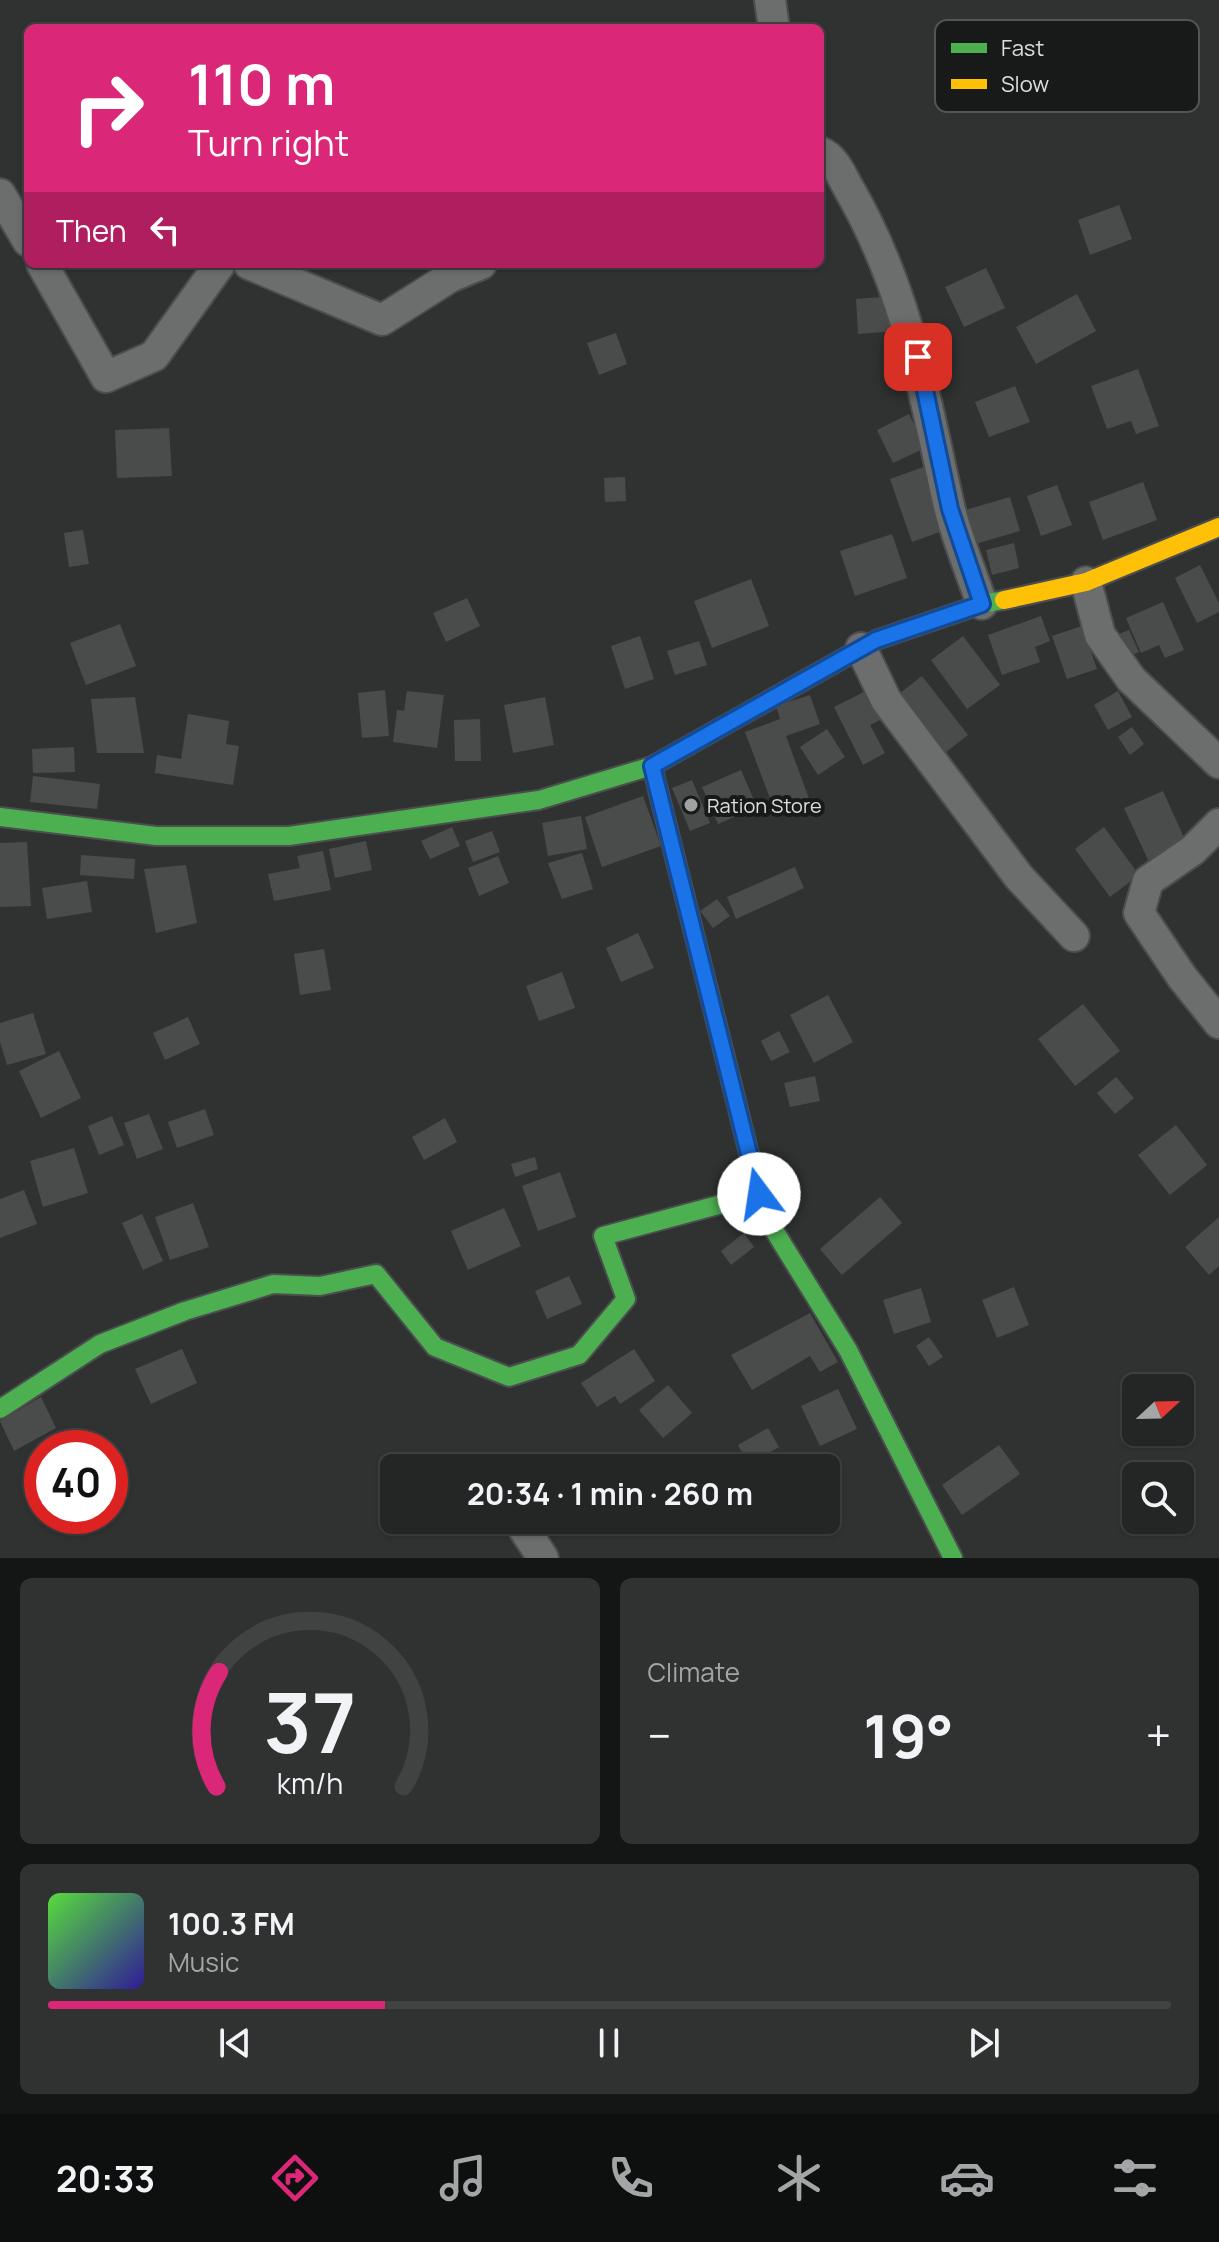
<!DOCTYPE html>
<meta charset="utf-8">
<style>
:root{--surface:#242626;--page:#303232;--text:#f1f3f6;--muted:#a3a5a7;--line:#414343;--accent:#db2777}
body{margin:0;font-family:Manrope,sans-serif;background:var(--page);color:var(--text);height:100vh;display:flex;flex-direction:column;font-size:30px;white-space:nowrap}
*{box-sizing:border-box;margin:0}
p{font-size:26px;color:var(--muted)}
.icon{flex:none;width:44px;height:44px;fill:none;stroke:currentColor;stroke-width:2;stroke-linecap:round;stroke-linejoin:round}
.map{position:relative;height:1558px;overflow:hidden}
.sheet{display:flex;flex-direction:column;gap:20px;padding:20px;background:#141515;flex:1}
.sheet>*{flex:none}
.top-card{position:absolute;left:24px;top:24px;width:800px;height:244px;border-radius:12px;box-shadow:0 2px 6px #0004,0 0 0 2px var(--line);background:#db2777;color:#fff;overflow:hidden}
.needle{width:52px;rotate:68deg}
.controls{position:absolute;left:1122px;top:1374px;display:grid;gap:16px}
.controls a{display:grid;place-items:center;width:72px;height:72px;border-radius:12px;background:var(--surface);box-shadow:0 2px 6px #0004,0 0 0 2px var(--line);font-size:40px}
.speed{position:absolute;left:24px;top:1430px;display:flex;gap:16px;font-size:40px;font-weight:700;text-align:center}
.speed>*{display:grid;place-content:center;width:104px;height:104px;border-radius:50%;background:var(--surface);box-shadow:0 2px 6px #0004,0 0 0 2px var(--line);line-height:1}
.speed .limit{border:12px solid #d22;background:#fff;color:#111}
.pin{position:absolute;display:grid;place-items:center;width:68px;height:68px;color:#fff;margin:-34px;border-radius:16px;box-shadow:0 4px 12px #0006}
.me{position:absolute;width:88px;margin:-44px;rotate:346deg;stroke-linejoin:round;filter:drop-shadow(0 0 6px #0008)}
.turn{display:flex;align-items:center;gap:28px;height:168px;padding:0 32px;font-size:36px}
.turn .icon{width:104px;height:104px;stroke-width:2.5}
.turn b{display:block;font-size:56px;line-height:68px}
.then{display:flex;align-items:center;height:76px;padding:0 32px;background:#0003;gap:16px;font-size:30px}
.big{font-size:60px;font-weight:700;line-height:1.1}
.sheet .widget{flex:1;display:flex;flex-direction:column;justify-content:center;gap:12px;min-width:0;padding:0 28px;border-radius:12px;background:var(--page)}
.sheet .dial{align-items:center;gap:0}
.dial svg{height:208px;overflow:visible;fill:none;stroke:var(--line);stroke-width:7;stroke-linecap:round;text-anchor:middle}
.dial text{fill:var(--text);stroke:none}
.song{display:flex;align-items:center;gap:24px}
.cover{width:96px;height:96px;border-radius:12px;background:linear-gradient(135deg,hsl(110 70% 55%),hsl(250 70% 35%))}
.played{height:8px;border-radius:4px;background:linear-gradient(90deg,var(--accent) 30%,var(--line) 30%)}
.keys{display:flex;justify-content:space-around;direction:ltr}
.heat{display:flex;justify-content:space-between;align-items:center;font-size:44px;direction:ltr}
.sheet .tiles{flex:1;display:grid;gap:20px;grid-template-columns:1fr 1fr}
.widget:last-child{grid-column:span 2}
.trip{position:absolute;left:380px;top:1454px;width:460px;height:80px;border-radius:12px;background:var(--surface);box-shadow:0 2px 6px #0004,0 0 0 2px var(--line);font-weight:700;line-height:80px;text-align:center}
.menu{display:flex;height:128px;justify-content:space-around;align-items:center;background:#0e0f0f;color:var(--muted)}
.menu .icon{width:56px;height:56px}
.menu .active{color:var(--accent)}
.menu b{font-size:36px;color:var(--text)}
.map>svg:first-child{display:block}
</style>
<div class="map">
<svg width="1219" height="1558" viewBox="0 0 1219 1558">
<rect width="100%" height="100%" fill="#303232"/>
<g fill="#4a4c4c">
<path d="M1119 205 1132 239 1090 255 1078 220Z"/>
<path d="M986 268 1005 308 964 327 945 287Z"/>
<path d="M1077 294 1096 331 1036 364 1016 327Z"/>
<path d="M895 296 898 331 858 334 856 299Z"/>
<path d="M616 333 627 364 599 375 587 343Z"/>
<path d="M1138 369 1159 426 1136 434 1131 421 1107 429 1091 386Z"/>
<path d="M1015 386 1030 422 989 437 975 402Z"/>
<path d="M909 414 925 448 893 463 877 430Z"/>
<path d="M169 428 172 476 117 478 115 430Z"/>
<path d="M926 466 948 529 912 542 890 479Z"/>
<path d="M625 477 626 501 605 502 604 478Z"/>
<path d="M1143 482 1157 520 1103 540 1089 502Z"/>
<path d="M1057 485 1072 525 1041 536 1027 496Z"/>
<path d="M1010 497 1020 531 972 545 962 511Z"/>
<path d="M83 530 89 564 69 567 64 533Z"/>
<path d="M892 534 907 578 855 596 840 551Z"/>
<path d="M1014 543 1019 568 992 575 986 550Z"/>
<path d="M1200 565 1219 603V612L1197 623 1175 578Z"/>
<path d="M751 579 769 626 712 648 694 601Z"/>
<path d="M467 598 480 626 446 642 433 613Z"/>
<path d="M1163 602 1184 650 1165 658 1159 645 1141 653 1126 618Z"/>
<path d="M1041 616 1050 641 1035 647 1040 662 1002 675 988 635Z"/>
<path d="M120 624 136 666 86 685 70 643Z"/>
<path d="M1082 626 1097 669 1067 679 1052 636Z"/>
<path d="M1129 630 1139 652 1121 660 1111 637Z"/>
<path d="M640 636 654 679 625 689 611 646Z"/>
<path d="M963 636 1000 685 967 709 931 660Z"/>
<path d="M699 641 707 665 675 675 667 651Z"/>
<path d="M922 676 968 735 941 756 895 697Z"/>
<path d="M385 690 389 736 362 738 358 693Z"/>
<path d="M868 690 882 719 870 725 885 753 863 765 834 707Z"/>
<path d="M407 691 444 695 437 748 393 742 397 710 404 711Z"/>
<path d="M1118 691 1132 717 1108 730 1094 705Z"/>
<path d="M810 695 820 724 786 736 811 804 777 817 745 732 780 719 776 706Z"/>
<path d="M135 697 144 753H97L91 699Z"/>
<path d="M545 697 554 745 513 753 504 705Z"/>
<path d="M188 714 229 721 226 744 239 746 233 785 155 773 157 755 181 759Z"/>
<path d="M480 719 481 761H455L454 720Z"/>
<path d="M1132 727 1144 744 1130 755 1118 737Z"/>
<path d="M827 729 845 757 818 775 800 747Z"/>
<path d="M74 747 75 772 33 773 32 749Z"/>
<path d="M741 770 757 807 718 824 702 787Z"/>
<path d="M33 776 100 784 97 809 30 802Z"/>
<path d="M692 780 710 823 690 831 672 788Z"/>
<path d="M1163 791 1186 842 1148 860 1124 808Z"/>
<path d="M643 796 661 846 602 867 585 817Z"/>
<path d="M581 816 587 849 548 856 542 823Z"/>
<path d="M452 827 460 846 430 859 421 841Z"/>
<path d="M1104 827 1139 875 1110 897 1075 849Z"/>
<path d="M492 831 500 852 473 862 465 841Z"/>
<path d="M366 841 372 870 335 878 329 849Z"/>
<path d="M27 842 31 906 0 907V843Z"/>
<path d="M323 851 331 890 274 901 268 874 300 868 297 856Z"/>
<path d="M582 853 593 889 562 899 548 863Z"/>
<path d="M81 855 135 859 134 879 80 875Z"/>
<path d="M498 856 509 883 479 896 468 868Z"/>
<path d="M186 865 197 923 156 933 144 869Z"/>
<path d="M795 867 804 888 736 919 727 897Z"/>
<path d="M87 881 92 912 47 919 42 888Z"/>
<path d="M717 899 730 916 713 928 700 911Z"/>
<path d="M638 933 654 968 621 982 606 948Z"/>
<path d="M324 949 331 990 300 995 294 954Z"/>
<path d="M562 972 575 1008 539 1021 526 986Z"/>
<path d="M828 995 853 1042 814 1063 790 1015Z"/>
<path d="M1083 1004 1120 1051 1075 1086 1038 1039Z"/>
<path d="M33 1013 46 1054 7 1065 0 1042V1023Z"/>
<path d="M188 1017 200 1044 165 1060 153 1033Z"/>
<path d="M779 1031 790 1052 771 1061 761 1041Z"/>
<path d="M59 1051 81 1098 41 1118 19 1071Z"/>
<path d="M815 1076 820 1101 790 1107 784 1083Z"/>
<path d="M1116 1077 1134 1098 1115 1114 1097 1093Z"/>
<path d="M205 1109 214 1135 177 1148 168 1122Z"/>
<path d="M149 1114 163 1149 137 1159 124 1123Z"/>
<path d="M112 1116 124 1145 99 1155 88 1126Z"/>
<path d="M445 1118 457 1142 424 1160 412 1137Z"/>
<path d="M1176 1125 1207 1165 1170 1195 1138 1155Z"/>
<path d="M74 1148 88 1193 43 1207 30 1161Z"/>
<path d="M535 1157 538 1169 515 1177 511 1164Z"/>
<path d="M560 1172 576 1217 538 1231 522 1186Z"/>
<path d="M24 1190 37 1224 0 1238V1199Z"/>
<path d="M880 1197 902 1223 842 1275 820 1249Z"/>
<path d="M193 1203 209 1247 170 1260 155 1217Z"/>
<path d="M504 1208 521 1246 468 1270 451 1231Z"/>
<path d="M142 1214 163 1261 143 1270 122 1223Z"/>
<path d="M1219 1217V1266L1209 1275 1185 1247Z"/>
<path d="M744 1233 754 1247 731 1265 721 1251Z"/>
<path d="M569 1276 582 1304 547 1319 535 1291Z"/>
<path d="M1014 1287 1029 1325 997 1338 982 1300Z"/>
<path d="M921 1288 931 1322 894 1334 883 1300Z"/>
<path d="M810 1313 838 1362 820 1372 810 1356 752 1390 731 1355Z"/>
<path d="M929 1337 943 1357 929 1366 916 1346Z"/>
<path d="M182 1349 197 1383 151 1404 135 1369Z"/>
<path d="M634 1349 655 1381 620 1404 615 1396 597 1407 581 1383Z"/>
<path d="M668 1385 692 1413 663 1438 639 1410Z"/>
<path d="M838 1389 857 1429 820 1446 801 1406Z"/>
<path d="M41 1397 56 1428 14 1451 0 1421Z"/>
<path d="M768 1428 779 1447 749 1465 738 1445Z"/>
<path d="M999 1445 1020 1474 962 1515 942 1485Z"/>
</g>
<g fill="none" stroke-linecap="round" stroke-linejoin="round">
<g stroke="#4b4d4e" stroke-width="34">
<g id="street">
<path d="M770 0 774 28"/>
<path d="M820 152C835 158 841 175 849 189 908 291 924 394 949 506 957 539 971 572 982 604"/>
<path d="M0 194 28 241"/>
<path d="M42 264 106 377 154 356 220 264"/>
<path d="M249 264 382 320 450 277 481 264"/>
<path d="M1086 582 1100 635 1131 679 1219 763"/>
<path d="M861 648 886 700 1019 877 1074 936"/>
<path d="M1219 824 1193 850 1148 881 1139 913 1182 977 1219 1023"/>
<path d="M518 1520 543 1558"/>
</g>
</g>
<g stroke="#4b4d4e" stroke-width="22">
<g id="fast">
<path d="M0 817 156 836H289L539 800 652 766 876 640 982 604 1004 600"/>
<path d="M731 1081 759 1194 772 1227 848 1350 953 1558"/>
<path d="M0 1409 100 1344 185 1311 273 1284 320 1286 376 1274 435 1347 509 1377 579 1355 626 1299 603 1236 759 1194"/>
</g>
</g>
<g stroke="#4b4d4e" stroke-width="22">
<g id="slow">
<path d="M1004 600 1086 582 1219 527"/>
<path d="M652 766 731 1081"/>
</g>
</g>
<use href="#street" stroke="#6c6d6d" stroke-width="30"/>
<use href="#fast" stroke="#4caf50" stroke-width="18"/>
<use href="#slow" stroke="#ffc107" stroke-width="18"/>
</g>
<g fill="none" stroke-linecap="round" stroke-linejoin="round">
<g stroke="#114b97" stroke-width="20">
<path id="route" d="M759 1194 652 766 876 640 982 604 950 509 918 357"/>
</g>
<use href="#route" stroke="#1a73e8" stroke-width="14"/>
</g>
<circle fill="#9fa2a2" stroke="#181a1a" stroke-width="3" cx="691" cy="805" r="8"/>
<g text-anchor="middle" dominant-baseline="central" stroke-width="8" stroke-linejoin="round" paint-order="stroke">
<g font-size="20" fill="#dbdede" stroke="#181a1a" text-anchor="start">
<text x="707" y="805">Ration Store</text>
</g>
</g>
<rect x="935" y="20" width="264" height="92" rx="12" fill="#181a1a" stroke="#525555" stroke-width="2"/>
<rect x="951" y="43" width="36" height="10" fill="#4caf50"/>
<rect x="951" y="79" width="36" height="10" fill="#ffc107"/>
<g font-size="22" fill="#dbdede">
<text x="1001" y="56">Fast</text>
<text x="1001" y="92">Slow</text>
</g>
</svg>
<div class="controls">
<a><svg class="needle" viewBox="-14 -14 28 28"><path d="M0-13l5 13h-10z" fill="#e53935"/><path d="M0 13l5-13h-10z" fill="#a3a5a7"/></svg></a>
<a><svg class="icon" aria-label="search" viewBox="0 0 24 24"><circle cx="10" cy="10" r="6"/><path d="M15 15l6 6"/></svg></a>
</div>
<div class="speed"><div class="limit">40</div></div>
<div class="pin" style="left:918px;top:357px;background:#d93025"><svg class="icon" aria-label="arrive" viewBox="0 0 24 24"><path d="M6 21V4h12l-3 4 3 4H6"/></svg></div>
<svg class="me" style="left:759px;top:1194px" viewBox="-20 -20 40 40"><circle r="19" fill="#fff"/><path d="M0-13L10 11 0 6-10 11z" fill="#1a73e8"/></svg>
<div class="trip">20:34 · 1 min · 260 m</div>
<div class="top-card">
<div class="turn"><svg class="icon" aria-label="right" viewBox="0 0 24 24"><path d="M7 20v-9h11M14 6l5 5-5 5"/></svg><div><b>110 m</b>Turn right</div></div>
<div class="then">Then<svg class="icon" aria-label="left" viewBox="0 0 24 24"><path d="M17 20v-9H6M10 6l-5 5 5 5"/></svg></div>
</div>
</div>
<section class="sheet">
<div class="tiles">
<div class="widget dial"><svg viewBox="0 0 100 80">
<path d="M14 69A42 42 0 1 1 86 69"/>
<path d="M14 69A42 42 0 0 1 15 25" stroke="#db2777"/>
<text x="50" y="56" font-size="32" font-weight="700">37</text>
<text x="50" y="72" font-size="11">km/h</text>
</svg></div>
<div class="widget"><p>Climate</p>
<div class="heat"><a>−</a><b class="big">19°</b><a>+</a></div>
</div>
<div class="widget">
<div class="song"><i class="cover"></i><div><b>100.3 FM</b><p>Music</p></div></div>
<div class="played"></div>
<div class="keys"><svg class="icon" aria-label="previous" viewBox="0 0 24 24"><path d="M18 5L8 12l10 7zM5 5v14"/></svg><svg class="icon" aria-label="pause" viewBox="0 0 24 24"><path d="M8 5v14M16 5v14"/></svg><svg class="icon" aria-label="next" viewBox="0 0 24 24"><path d="M6 5l10 7-10 7zM19 5v14"/></svg></div>
</div>
</div>
</section>
<nav class="menu">
<b>20:33</b>
<svg class="icon active" aria-label="directions" viewBox="0 0 24 24"><path d="M12 3l9 9-9 9-9-9zM9 14v-3h6M13 9l2 2-2 2"/></svg>
<svg class="icon" aria-label="music" viewBox="0 0 24 24"><path d="M9 18V5l10-2v13"/><circle cx="6" cy="18" r="3"/><circle cx="16" cy="16" r="3"/></svg>
<svg class="icon" aria-label="phone" viewBox="0 0 24 24"><path d="M5 4h4l2 5-3 2q2 4 5 5l2-3 5 2v4C11 20 4 13 5 4z"/></svg>
<svg class="icon" aria-label="climate" viewBox="0 0 24 24"><path d="M12 3v18M4 7l16 10M4 17L20 7"/></svg>
<svg class="icon" aria-label="car" viewBox="0 0 24 24"><path d="M5 17H2v-5l4-1 3-4h7l3 4 3 1v5h-3M9 17h6M6 11h13"/><circle cx="7" cy="17" r="2"/><circle cx="17" cy="17" r="2"/></svg>
<svg class="icon" aria-label="filters" viewBox="0 0 24 24"><path d="M4 7h16M4 17h16"/><circle cx="9" cy="7" r="2"/><circle cx="15" cy="17" r="2"/></svg>
</nav>
